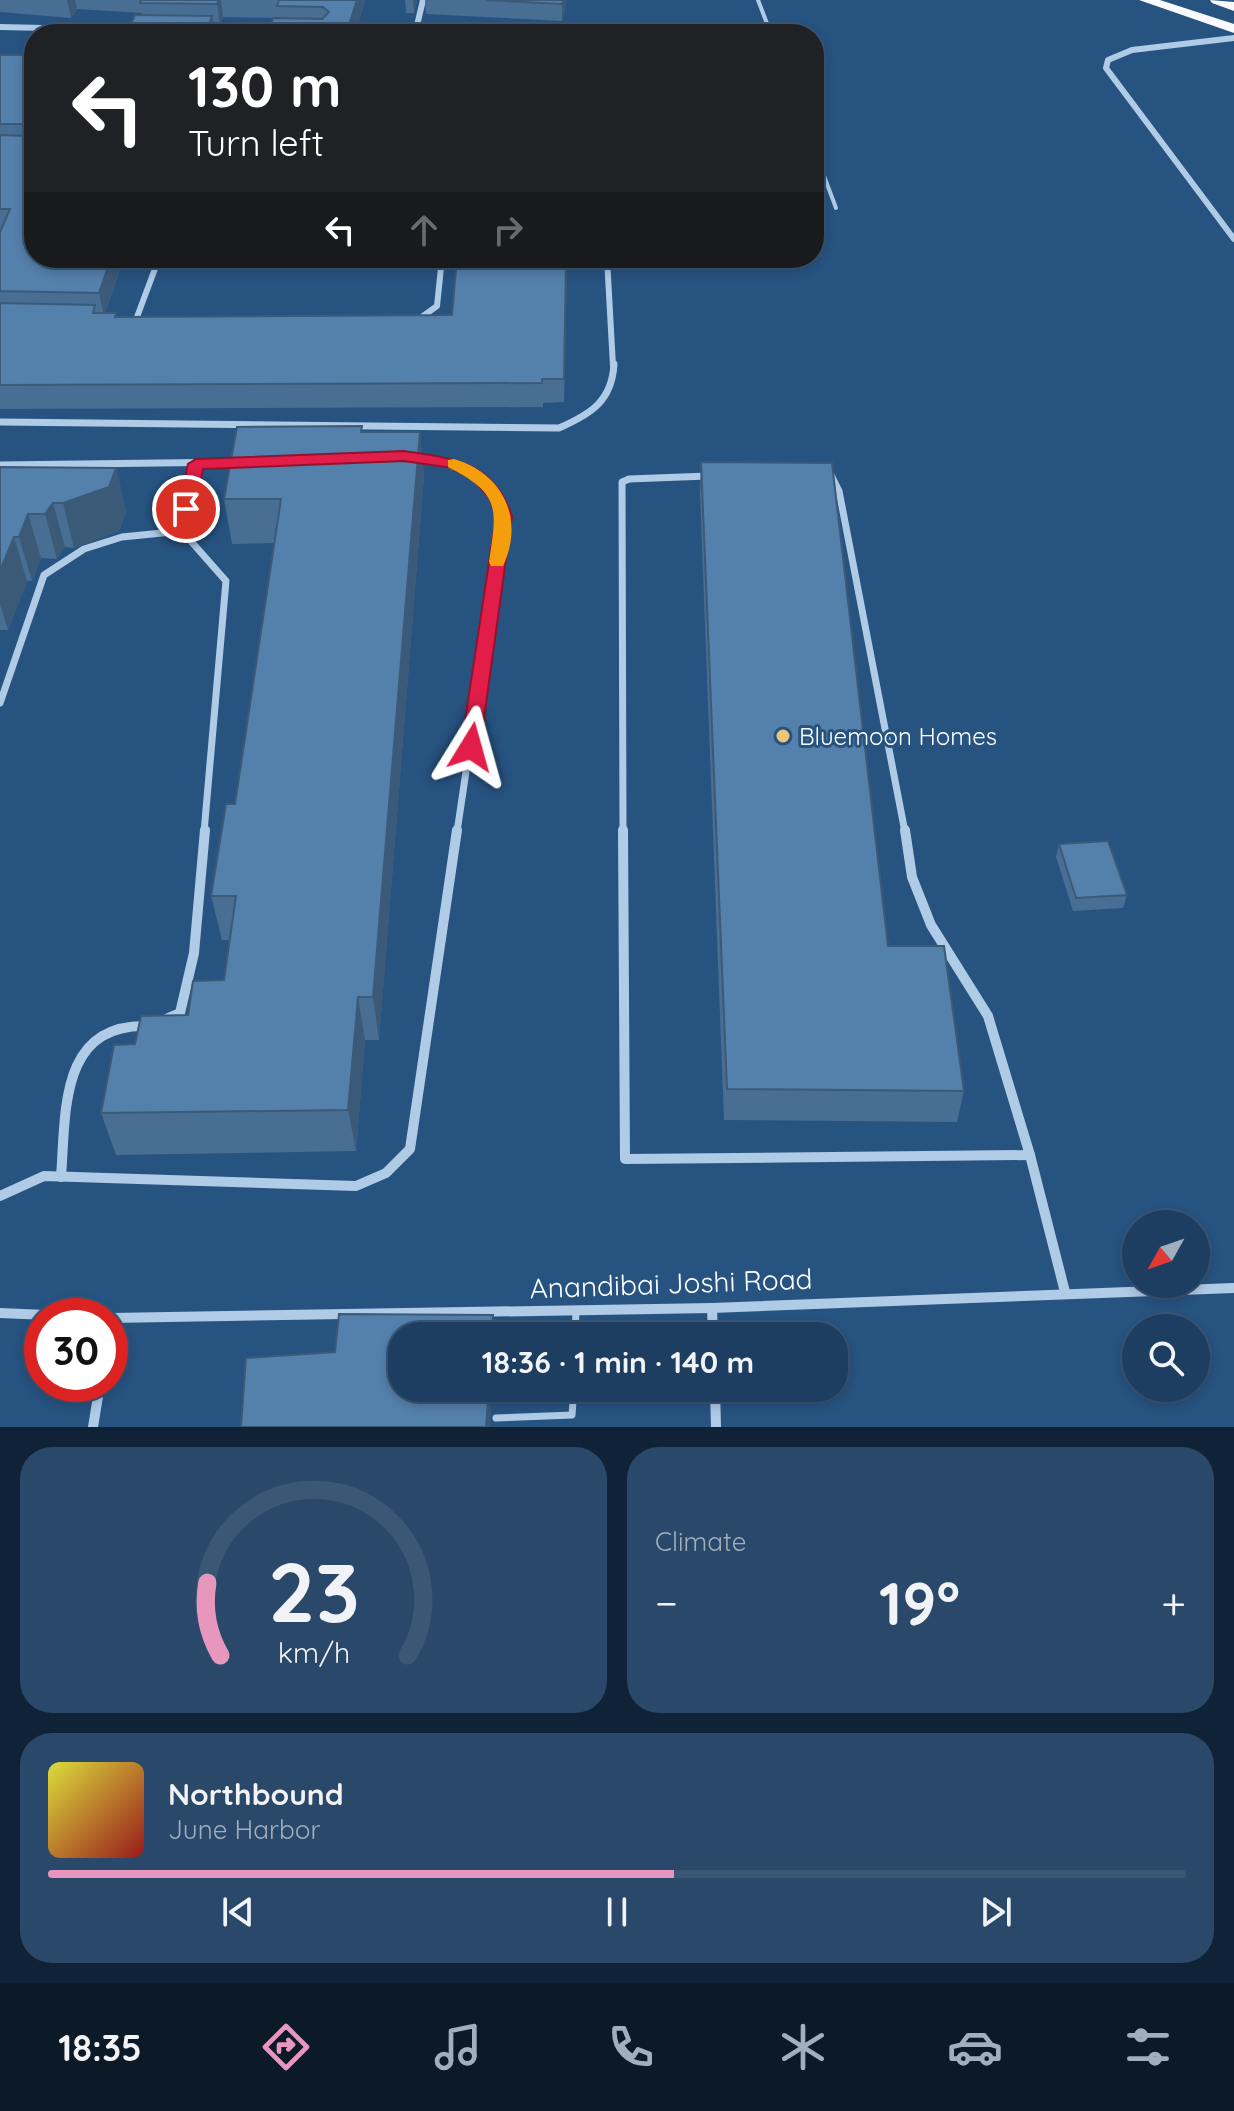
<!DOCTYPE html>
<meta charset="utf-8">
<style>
:root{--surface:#1d3e61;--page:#2a496a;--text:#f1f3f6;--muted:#a0aebd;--line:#3b5776;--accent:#e797bd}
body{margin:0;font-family:Quicksand,sans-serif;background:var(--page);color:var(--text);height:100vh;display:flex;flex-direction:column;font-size:30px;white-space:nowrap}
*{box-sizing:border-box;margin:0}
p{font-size:26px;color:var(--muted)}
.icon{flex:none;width:44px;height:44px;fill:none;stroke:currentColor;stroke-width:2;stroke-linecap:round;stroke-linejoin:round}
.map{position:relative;height:1427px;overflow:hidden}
.side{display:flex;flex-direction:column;gap:20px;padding:20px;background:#102235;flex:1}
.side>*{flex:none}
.banner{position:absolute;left:24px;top:24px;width:800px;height:244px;border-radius:32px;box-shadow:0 4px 12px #0003,0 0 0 2px var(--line);background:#202124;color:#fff;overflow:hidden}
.needle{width:52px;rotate:230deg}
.buttons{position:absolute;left:1122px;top:1210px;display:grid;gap:16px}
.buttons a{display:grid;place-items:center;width:88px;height:88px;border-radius:50%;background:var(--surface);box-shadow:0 4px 12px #0003,0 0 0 2px var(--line);font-size:40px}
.speed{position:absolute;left:24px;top:1298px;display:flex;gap:16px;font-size:40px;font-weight:700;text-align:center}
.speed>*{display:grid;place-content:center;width:104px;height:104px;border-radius:50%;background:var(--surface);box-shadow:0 4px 12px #0003,0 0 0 2px var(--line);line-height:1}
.speed .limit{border:12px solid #d22;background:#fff;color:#111}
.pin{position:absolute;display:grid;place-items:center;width:68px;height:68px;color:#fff;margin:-34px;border:4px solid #fff;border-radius:50%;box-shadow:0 2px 8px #0007}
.me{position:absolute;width:88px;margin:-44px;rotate:8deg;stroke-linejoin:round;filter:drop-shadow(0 0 6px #0008)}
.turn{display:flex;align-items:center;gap:28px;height:168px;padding:0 32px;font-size:36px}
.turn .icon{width:104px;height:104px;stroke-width:2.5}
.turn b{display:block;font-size:56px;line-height:68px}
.lanes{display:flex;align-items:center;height:76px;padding:0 32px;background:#0003;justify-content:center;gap:40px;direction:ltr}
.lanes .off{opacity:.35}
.big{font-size:60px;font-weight:700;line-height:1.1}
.side .card{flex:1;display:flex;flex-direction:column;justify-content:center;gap:12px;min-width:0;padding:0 28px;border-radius:32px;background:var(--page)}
.side .dial{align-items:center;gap:0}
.dial svg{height:208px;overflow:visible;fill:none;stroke:var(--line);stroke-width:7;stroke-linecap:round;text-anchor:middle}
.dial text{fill:var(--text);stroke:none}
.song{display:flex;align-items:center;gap:24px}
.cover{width:96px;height:96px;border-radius:12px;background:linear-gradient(135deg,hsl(60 70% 55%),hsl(0 70% 35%))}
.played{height:8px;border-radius:4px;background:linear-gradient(90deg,var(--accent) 55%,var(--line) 55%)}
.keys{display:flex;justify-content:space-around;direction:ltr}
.heat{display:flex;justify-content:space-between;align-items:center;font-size:44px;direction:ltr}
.side .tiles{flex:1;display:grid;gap:20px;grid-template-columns:1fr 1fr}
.card:last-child{grid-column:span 2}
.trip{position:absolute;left:388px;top:1322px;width:460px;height:80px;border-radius:32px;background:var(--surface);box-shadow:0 4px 12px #0003,0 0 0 2px var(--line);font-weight:700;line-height:80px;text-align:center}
.tab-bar{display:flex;height:128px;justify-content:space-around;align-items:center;background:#0c1927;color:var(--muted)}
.tab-bar .icon{width:56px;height:56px}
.tab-bar .on{color:var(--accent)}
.tab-bar b{font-size:36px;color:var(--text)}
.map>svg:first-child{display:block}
</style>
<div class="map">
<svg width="1234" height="1427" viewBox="0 0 1234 1427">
<rect width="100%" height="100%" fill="#275381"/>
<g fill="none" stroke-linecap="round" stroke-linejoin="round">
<g stroke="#afcbe6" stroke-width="4">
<path d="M758 0 771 34"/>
<path d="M814 149 836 208"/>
</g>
<g stroke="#afcbe6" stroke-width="7">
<path d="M575 1336 576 1310"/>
<path d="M496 1418 572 1415 574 1388"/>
</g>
<g stroke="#afcbe6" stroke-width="6">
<path d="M0 27 135 30"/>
<path d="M205 31 275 33"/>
<path d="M415 34 423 0"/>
<path d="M1234 38 1132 50 1108 60 1106 68 1234 239"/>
<path d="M607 258 613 366"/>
<path d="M419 319 437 306 442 258"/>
<path d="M134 325 159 258"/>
</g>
<g stroke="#afcbe6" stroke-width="7">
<path d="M0 422 559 428C591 414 612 401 614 364"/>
<path d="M413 458C459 465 485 470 504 516L457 832"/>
<path d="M196 464 182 531 226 581 204 832"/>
<path d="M0 465 239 462"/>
<path d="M830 473 839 491 905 832"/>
<path d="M0 703 44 575 84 549 122 537 182 531"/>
<path d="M623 832 622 482 629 479 708 476"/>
</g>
<g stroke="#afcbe6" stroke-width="10">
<path d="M623 830 625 1159 1030 1155"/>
<path d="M905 830 912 877 931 925 988 1016 1030 1155 1065 1292"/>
<path d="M168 1018 180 1013 194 953 205 830"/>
<path d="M61 1177C66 1112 59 1023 148 1026"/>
<path d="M0 1196 44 1176 356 1186 386 1173 410 1149 457 830"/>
<path d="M712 1308 713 1336"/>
<path d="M0 1313 70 1316"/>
<path d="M110 1318 712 1308 1234 1288"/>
<path d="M715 1388 716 1427"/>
<path d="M93 1427 100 1384"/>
</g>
<g fill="#f8fafe" fill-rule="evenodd">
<path d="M1139 0H1160L1234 24V33Z"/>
<path d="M1210 0 1234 2V11L1212 3Z"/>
</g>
</g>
<g fill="#486e94">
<path d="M0 0H365L355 34 273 18 223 17 220 26H214L215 34H126L142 15V13L77 9 71 18 0 12Z"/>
<path d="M405 0H417L414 13H406Z"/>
<path d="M425 0H567L562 21 426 14Z"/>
<path d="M0 55H34V258H124L105 313 116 317 452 315 456 274 454 258H567L564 402 543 403V407L0 409Z"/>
<path d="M362 426V432H420L424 476 379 1040H365L356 1151 116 1155 101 1113 135 1044 188 1015 224 980 230 940H222L211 896 235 804 275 543 232 544 224 499Z"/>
<path d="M701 462 888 946 964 1091 957 1122 724 1120 700 494Z"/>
<path d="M0 467 116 468 126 512 119 531 74 548 65 547 57 559 41 558 32 581H27L8 630H0Z"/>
<path d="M1059 844 1127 895 1123 908 1073 911 1056 857Z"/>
</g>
<g fill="#3b5a78">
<path d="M67 0H75L77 9 71 18Z"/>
<path d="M219 0H221L223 17 220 26 217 4Z"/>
<path d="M357 0H365L355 34H346Z"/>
<path d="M413 0H417L414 13Z"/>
<path d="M563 0H567L562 21V4Z"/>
<path d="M212 16 215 34H205Z"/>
<path d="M111 258H124L104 316 99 293Z"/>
<path d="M566 258H567L564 402V379Z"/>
<path d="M420 432 424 476 379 1040 373 997Z"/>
<path d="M116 468 126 512 119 531 74 548 63 503Z"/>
<path d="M53 503 65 547 57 559 45 514Z"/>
<path d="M28 514 41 558 32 581 19 537Z"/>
<path d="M14 537 27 581 8 630 0 604V571Z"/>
<path d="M358 997 365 1040 356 1151 348 1110Z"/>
<path d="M493 1315 495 1336H492Z"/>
<path d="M489 1388H492L490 1427H486Z"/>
</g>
<g fill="#5480ac" stroke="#3b5a78" stroke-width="2">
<path d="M141 0H219L217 4 140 3Z"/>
<path d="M279 0H357L346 34H267L273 18 322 19 329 12 323 7 277 6Z"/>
<path d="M486 0H563L562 4Z"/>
<path d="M135 15 212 16 205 34H126Z"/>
<path d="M0 55H34V128L30 124H0Z"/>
<path d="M34 130V258H111L99 293 0 291V232L10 209H0V135L29 136Z"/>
<path d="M457 258H566L564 379H542V383L0 385V303L95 305 93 313H116L115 317 452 315Z"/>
<path d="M362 426 361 432H420L373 997H358L348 1110 101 1113 114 1045 135 1044 141 1016 188 1015 193 981 224 980 236 896H211L226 804H235L281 499H224L237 427Z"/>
<path d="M701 462 832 463 888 946H944L964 1091 727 1089Z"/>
<path d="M0 467 116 468 109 487 63 503H53L45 514H28L19 537H14L0 571Z"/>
<path d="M1108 841 1127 895 1076 898 1059 844Z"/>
<path d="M339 1314 493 1315 492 1336H402V1388H489L486 1427H241L246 1358 335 1352Z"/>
</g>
<path fill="#e11d48" stroke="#92132f" stroke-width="2" d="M404 451C455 459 493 461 512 516L480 747 471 754 461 747 496 516 490 499 474 480 452 468 404 461 203 469 195 509 186 514 178 509 188 464 196 459Z"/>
<path fill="#f59e0b" d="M454 459C503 473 525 519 503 566H491L489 562C497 508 501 494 448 467V460Z"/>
<circle fill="#eec575" stroke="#275381" stroke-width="3" cx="783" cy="736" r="8"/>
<g text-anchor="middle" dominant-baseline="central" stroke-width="6" stroke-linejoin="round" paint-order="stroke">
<g font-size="24" fill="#fff" stroke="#275381" text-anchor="start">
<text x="799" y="736">Bluemoon Homes</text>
</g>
<g font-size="28" fill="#fff" stroke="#275381">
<text transform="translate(671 1283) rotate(-2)">Anandibai Joshi Road</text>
</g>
</g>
</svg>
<div class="buttons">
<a><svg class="needle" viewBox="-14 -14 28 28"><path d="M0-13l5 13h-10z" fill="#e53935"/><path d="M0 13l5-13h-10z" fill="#a0aebd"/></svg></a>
<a><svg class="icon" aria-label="search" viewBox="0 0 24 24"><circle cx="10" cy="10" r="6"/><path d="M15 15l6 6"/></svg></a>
</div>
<div class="speed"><div class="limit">30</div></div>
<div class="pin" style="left:186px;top:509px;background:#d93025"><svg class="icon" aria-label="arrive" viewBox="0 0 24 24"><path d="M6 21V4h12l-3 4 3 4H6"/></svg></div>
<svg class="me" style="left:471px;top:747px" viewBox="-20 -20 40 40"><path d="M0-17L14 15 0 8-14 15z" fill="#e11d48" stroke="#fff" stroke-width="4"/></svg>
<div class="trip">18:36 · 1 min · 140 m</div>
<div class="banner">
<div class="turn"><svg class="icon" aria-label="left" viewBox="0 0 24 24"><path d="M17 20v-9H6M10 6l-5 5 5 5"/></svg><div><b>130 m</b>Turn left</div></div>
<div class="lanes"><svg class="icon" aria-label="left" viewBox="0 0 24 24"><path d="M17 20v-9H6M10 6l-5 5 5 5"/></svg><svg class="icon off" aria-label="ahead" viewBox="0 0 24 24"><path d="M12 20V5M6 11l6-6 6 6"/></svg><svg class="icon off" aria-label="right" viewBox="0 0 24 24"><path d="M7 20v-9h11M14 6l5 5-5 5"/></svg></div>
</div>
</div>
<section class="side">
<div class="tiles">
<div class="card dial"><svg viewBox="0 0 100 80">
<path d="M14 69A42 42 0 1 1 86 69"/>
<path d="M14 69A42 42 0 0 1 9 41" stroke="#e797bd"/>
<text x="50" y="56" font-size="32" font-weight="700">23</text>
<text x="50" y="72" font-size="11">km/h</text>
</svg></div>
<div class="card"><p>Climate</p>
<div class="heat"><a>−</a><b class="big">19°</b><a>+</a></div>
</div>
<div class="card">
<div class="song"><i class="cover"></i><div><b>Northbound</b><p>June Harbor</p></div></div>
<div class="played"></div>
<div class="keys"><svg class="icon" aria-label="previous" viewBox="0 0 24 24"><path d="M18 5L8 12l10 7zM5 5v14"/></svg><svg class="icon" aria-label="pause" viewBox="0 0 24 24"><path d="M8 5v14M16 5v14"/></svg><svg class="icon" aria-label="next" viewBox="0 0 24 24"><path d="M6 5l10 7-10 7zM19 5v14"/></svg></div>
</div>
</div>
</section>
<nav class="tab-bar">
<b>18:35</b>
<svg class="icon on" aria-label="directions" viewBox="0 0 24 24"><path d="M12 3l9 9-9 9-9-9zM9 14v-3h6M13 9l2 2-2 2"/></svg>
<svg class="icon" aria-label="music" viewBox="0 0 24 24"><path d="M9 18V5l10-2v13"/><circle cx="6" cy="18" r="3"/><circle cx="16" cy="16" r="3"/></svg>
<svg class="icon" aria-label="phone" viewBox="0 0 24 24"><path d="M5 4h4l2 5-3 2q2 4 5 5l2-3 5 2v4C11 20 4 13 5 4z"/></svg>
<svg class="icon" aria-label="climate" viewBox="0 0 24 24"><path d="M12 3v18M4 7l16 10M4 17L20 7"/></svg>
<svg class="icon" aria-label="car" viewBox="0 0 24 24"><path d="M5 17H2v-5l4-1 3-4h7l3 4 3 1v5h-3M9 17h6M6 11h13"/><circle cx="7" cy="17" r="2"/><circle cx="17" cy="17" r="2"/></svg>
<svg class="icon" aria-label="filters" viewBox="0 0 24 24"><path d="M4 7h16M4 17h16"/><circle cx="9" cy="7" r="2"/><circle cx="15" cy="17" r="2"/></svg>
</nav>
